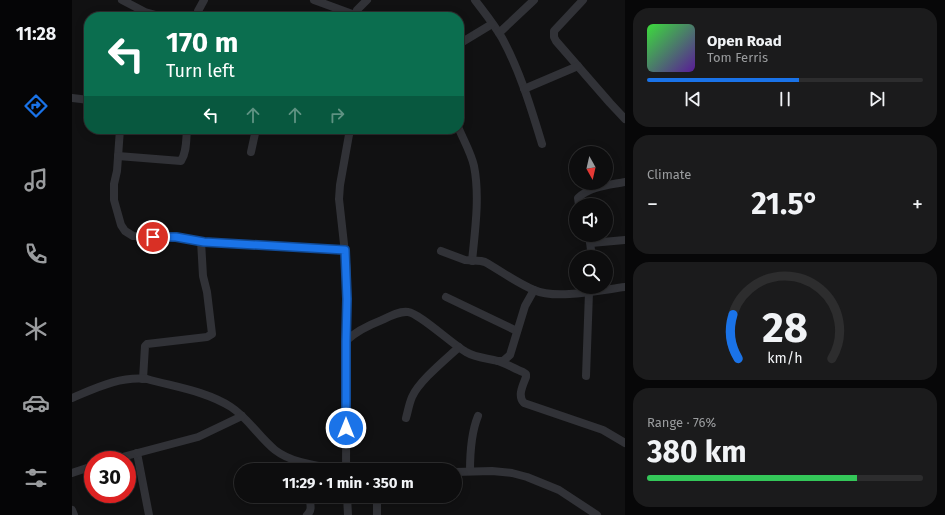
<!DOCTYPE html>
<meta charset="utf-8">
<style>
:root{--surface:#0d0d0e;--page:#1b1b1c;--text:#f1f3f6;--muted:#9a9c9e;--line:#2d2d2e;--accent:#1a73e8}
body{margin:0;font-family:"Fira Sans",sans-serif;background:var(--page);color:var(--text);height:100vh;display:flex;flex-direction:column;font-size:15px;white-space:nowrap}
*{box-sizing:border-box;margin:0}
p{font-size:13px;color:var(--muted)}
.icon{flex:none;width:22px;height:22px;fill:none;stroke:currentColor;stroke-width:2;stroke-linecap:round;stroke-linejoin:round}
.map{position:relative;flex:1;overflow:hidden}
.panel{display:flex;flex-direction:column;gap:8px;padding:8px;background:#070708;width:320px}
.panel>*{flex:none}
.top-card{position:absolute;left:12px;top:12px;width:380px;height:122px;border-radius:16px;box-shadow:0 2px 10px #0003,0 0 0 1px var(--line);background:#0b6e4f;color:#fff;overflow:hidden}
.needle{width:26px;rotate:172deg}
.fabs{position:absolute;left:497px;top:146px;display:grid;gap:8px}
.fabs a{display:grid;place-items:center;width:44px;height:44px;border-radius:50%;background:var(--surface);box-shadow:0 2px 10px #0003,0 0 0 1px var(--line);font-size:20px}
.speed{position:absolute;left:12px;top:451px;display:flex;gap:8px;font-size:20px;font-weight:700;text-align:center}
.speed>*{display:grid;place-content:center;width:52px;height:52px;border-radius:50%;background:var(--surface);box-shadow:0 2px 10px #0003,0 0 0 1px var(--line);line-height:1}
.speed .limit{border:6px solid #d22;background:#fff;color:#111}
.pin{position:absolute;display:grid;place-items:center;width:34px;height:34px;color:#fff;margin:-17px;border:2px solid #fff;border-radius:50%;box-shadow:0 1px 4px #0007}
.me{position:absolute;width:44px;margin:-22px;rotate:0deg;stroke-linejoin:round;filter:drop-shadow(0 0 3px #0008)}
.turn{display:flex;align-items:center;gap:14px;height:84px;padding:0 16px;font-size:18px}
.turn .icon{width:52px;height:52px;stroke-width:2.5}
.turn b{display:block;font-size:28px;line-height:34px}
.lanes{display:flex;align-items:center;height:38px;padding:0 16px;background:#0003;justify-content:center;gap:20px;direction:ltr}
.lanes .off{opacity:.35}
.big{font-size:30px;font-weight:700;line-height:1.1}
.panel .card{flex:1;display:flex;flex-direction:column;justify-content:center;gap:6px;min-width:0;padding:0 14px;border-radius:16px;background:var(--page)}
.panel .dial{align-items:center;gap:0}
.dial svg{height:104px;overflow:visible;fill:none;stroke:var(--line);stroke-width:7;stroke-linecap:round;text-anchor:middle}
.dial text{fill:var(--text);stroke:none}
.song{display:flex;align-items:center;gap:12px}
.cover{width:48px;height:48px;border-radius:6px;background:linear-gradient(135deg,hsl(120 70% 55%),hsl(270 70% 35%))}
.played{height:4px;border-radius:2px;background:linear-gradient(90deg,var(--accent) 55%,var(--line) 55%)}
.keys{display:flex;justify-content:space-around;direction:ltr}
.heat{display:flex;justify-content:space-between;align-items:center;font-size:22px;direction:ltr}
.charge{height:6px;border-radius:3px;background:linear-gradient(90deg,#34c759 76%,var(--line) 0)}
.trip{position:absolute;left:162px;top:463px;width:228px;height:40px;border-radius:20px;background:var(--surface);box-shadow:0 2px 10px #0003,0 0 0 1px var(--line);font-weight:700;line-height:40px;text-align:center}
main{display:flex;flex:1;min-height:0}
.tab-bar{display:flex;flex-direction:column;width:72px;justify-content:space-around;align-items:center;background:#050506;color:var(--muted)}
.tab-bar .icon{width:28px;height:28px}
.tab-bar .selected{color:var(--accent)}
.tab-bar b{font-size:18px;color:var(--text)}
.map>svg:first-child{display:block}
</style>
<main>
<nav class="tab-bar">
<b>11:28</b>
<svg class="icon selected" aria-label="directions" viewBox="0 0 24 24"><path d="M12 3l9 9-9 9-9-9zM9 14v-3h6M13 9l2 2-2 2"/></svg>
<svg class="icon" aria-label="music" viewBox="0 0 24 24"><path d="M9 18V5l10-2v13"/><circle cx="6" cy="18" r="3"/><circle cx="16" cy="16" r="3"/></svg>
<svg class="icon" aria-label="phone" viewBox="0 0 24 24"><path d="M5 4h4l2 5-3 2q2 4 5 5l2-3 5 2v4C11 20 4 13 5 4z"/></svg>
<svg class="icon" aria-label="climate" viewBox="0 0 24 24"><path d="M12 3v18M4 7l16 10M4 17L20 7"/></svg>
<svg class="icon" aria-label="car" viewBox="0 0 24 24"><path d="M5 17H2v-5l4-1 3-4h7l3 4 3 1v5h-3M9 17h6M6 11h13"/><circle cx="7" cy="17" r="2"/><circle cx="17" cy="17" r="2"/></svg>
<svg class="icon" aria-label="filters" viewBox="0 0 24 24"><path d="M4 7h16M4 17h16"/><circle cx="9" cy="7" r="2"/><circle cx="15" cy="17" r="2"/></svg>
</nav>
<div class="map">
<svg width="553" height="515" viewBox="0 0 553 515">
<rect width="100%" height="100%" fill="#111112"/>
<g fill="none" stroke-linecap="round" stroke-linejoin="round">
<g stroke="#313237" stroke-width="8">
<path d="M50 0 73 12 91 17"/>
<path d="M242 0 283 15"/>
<path d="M403 0C412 12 422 24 430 38 448 71 459 108 470 144"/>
<path d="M511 0 482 31V37L484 41 538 103 553 119"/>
<path d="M125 17 126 11 132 0"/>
<path d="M282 17 285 10 295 0"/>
<path d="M427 33 462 0"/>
<path d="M387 44 420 24"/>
<path d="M452 89 506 66"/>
<path d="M0 98 17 100"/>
<path d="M48 129 45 171 42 184V200L49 225 53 231 61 236 104 237 132 242 273 250"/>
<path d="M387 129C392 141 399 153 402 166 408 196 403 231 400 261"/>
<path d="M179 152 184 129"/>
<path d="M46 156 109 161C115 152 114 139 115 129"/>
<path d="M507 205 506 198C518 186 538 185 553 182"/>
<path d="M517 235 520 257"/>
<path d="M519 243 553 240"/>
<path d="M369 251 393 260 409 261 413 262C429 271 445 283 462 290 484 300 529 290 553 287"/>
<path d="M374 297 445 331"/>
<path d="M274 341C284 331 297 325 310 320 318 316 327 311 336 312 347 313 381 345 394 352 404 358 415 358 426 361 435 364 443 369 451 372L454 374V377C451 385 445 396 452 403L531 430 553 443"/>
<path d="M426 361H431L438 355 453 306 462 290"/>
<path d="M514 376 517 292"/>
<path d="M71 379 73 346 75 344 135 337 140 334 135 292 131 276 129 241"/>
<path d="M0 398C24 388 48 376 75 379 103 387 134 391 159 407 176 418 187 437 203 450 221 464 248 466 270 470"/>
<path d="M334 418C336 411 337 404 340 397 347 381 373 360 387 347"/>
<path d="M65 453 77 515"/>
<path d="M39 460 126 437 170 416"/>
<path d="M274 470 275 271 267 199 268 185 278 129"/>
<path d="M398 471C398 453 399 433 406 416"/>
<path d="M383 472 420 471 440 473 455 477 487 490 525 515"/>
<path d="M0 473 21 466"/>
<path d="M275 496 276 515"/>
<path d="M0 510 2 515"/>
<path d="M235 515C241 510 238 503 237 496"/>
<path d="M305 515V496"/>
</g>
</g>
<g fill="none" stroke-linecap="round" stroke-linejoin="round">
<g stroke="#114b97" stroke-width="10">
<path id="route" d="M81 237H104L132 242 273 250 275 299 274 341V428"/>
</g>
<use href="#route" stroke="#1a73e8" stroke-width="7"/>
</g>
</svg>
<div class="fabs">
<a><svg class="needle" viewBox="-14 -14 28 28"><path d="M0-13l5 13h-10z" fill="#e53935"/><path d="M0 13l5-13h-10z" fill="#9a9c9e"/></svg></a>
<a><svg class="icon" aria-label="sound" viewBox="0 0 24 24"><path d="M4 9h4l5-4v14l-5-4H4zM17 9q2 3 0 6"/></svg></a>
<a><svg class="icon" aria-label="search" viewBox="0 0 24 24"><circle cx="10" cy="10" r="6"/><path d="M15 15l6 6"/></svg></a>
</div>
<div class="speed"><div class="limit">30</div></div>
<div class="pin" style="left:81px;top:237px;background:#d93025"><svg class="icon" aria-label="arrive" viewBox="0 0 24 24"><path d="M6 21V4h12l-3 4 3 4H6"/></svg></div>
<svg class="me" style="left:274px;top:428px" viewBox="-20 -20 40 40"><circle r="17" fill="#1a73e8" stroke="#fff" stroke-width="3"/><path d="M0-11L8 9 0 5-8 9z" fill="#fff"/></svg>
<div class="trip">11:29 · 1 min · 350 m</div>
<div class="top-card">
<div class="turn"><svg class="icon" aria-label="left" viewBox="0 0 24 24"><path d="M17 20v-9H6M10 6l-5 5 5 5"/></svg><div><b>170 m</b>Turn left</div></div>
<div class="lanes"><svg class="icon" aria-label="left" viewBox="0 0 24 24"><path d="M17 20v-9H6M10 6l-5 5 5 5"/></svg><svg class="icon off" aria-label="ahead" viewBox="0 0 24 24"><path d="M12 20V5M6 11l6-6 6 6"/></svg><svg class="icon off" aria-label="ahead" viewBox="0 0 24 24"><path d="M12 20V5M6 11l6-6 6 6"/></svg><svg class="icon off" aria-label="right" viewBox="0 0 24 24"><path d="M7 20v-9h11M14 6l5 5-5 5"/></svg></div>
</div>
</div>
<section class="panel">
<div class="card">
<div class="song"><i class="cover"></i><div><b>Open Road</b><p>Tom Ferris</p></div></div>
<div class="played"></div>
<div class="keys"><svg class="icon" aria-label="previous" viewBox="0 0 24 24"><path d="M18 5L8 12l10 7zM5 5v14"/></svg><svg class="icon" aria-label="pause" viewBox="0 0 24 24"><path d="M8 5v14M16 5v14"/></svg><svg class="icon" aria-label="next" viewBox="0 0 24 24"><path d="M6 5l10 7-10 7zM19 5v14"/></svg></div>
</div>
<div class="card"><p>Climate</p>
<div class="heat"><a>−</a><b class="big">21.5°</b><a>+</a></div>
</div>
<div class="card dial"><svg viewBox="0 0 100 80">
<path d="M14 69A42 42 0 1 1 86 69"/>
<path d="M14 69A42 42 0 0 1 10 35" stroke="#1a73e8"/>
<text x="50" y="56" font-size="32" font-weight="700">28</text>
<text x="50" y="72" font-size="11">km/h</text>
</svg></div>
<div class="card"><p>Range · 76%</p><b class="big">380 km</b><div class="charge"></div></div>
</section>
</main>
